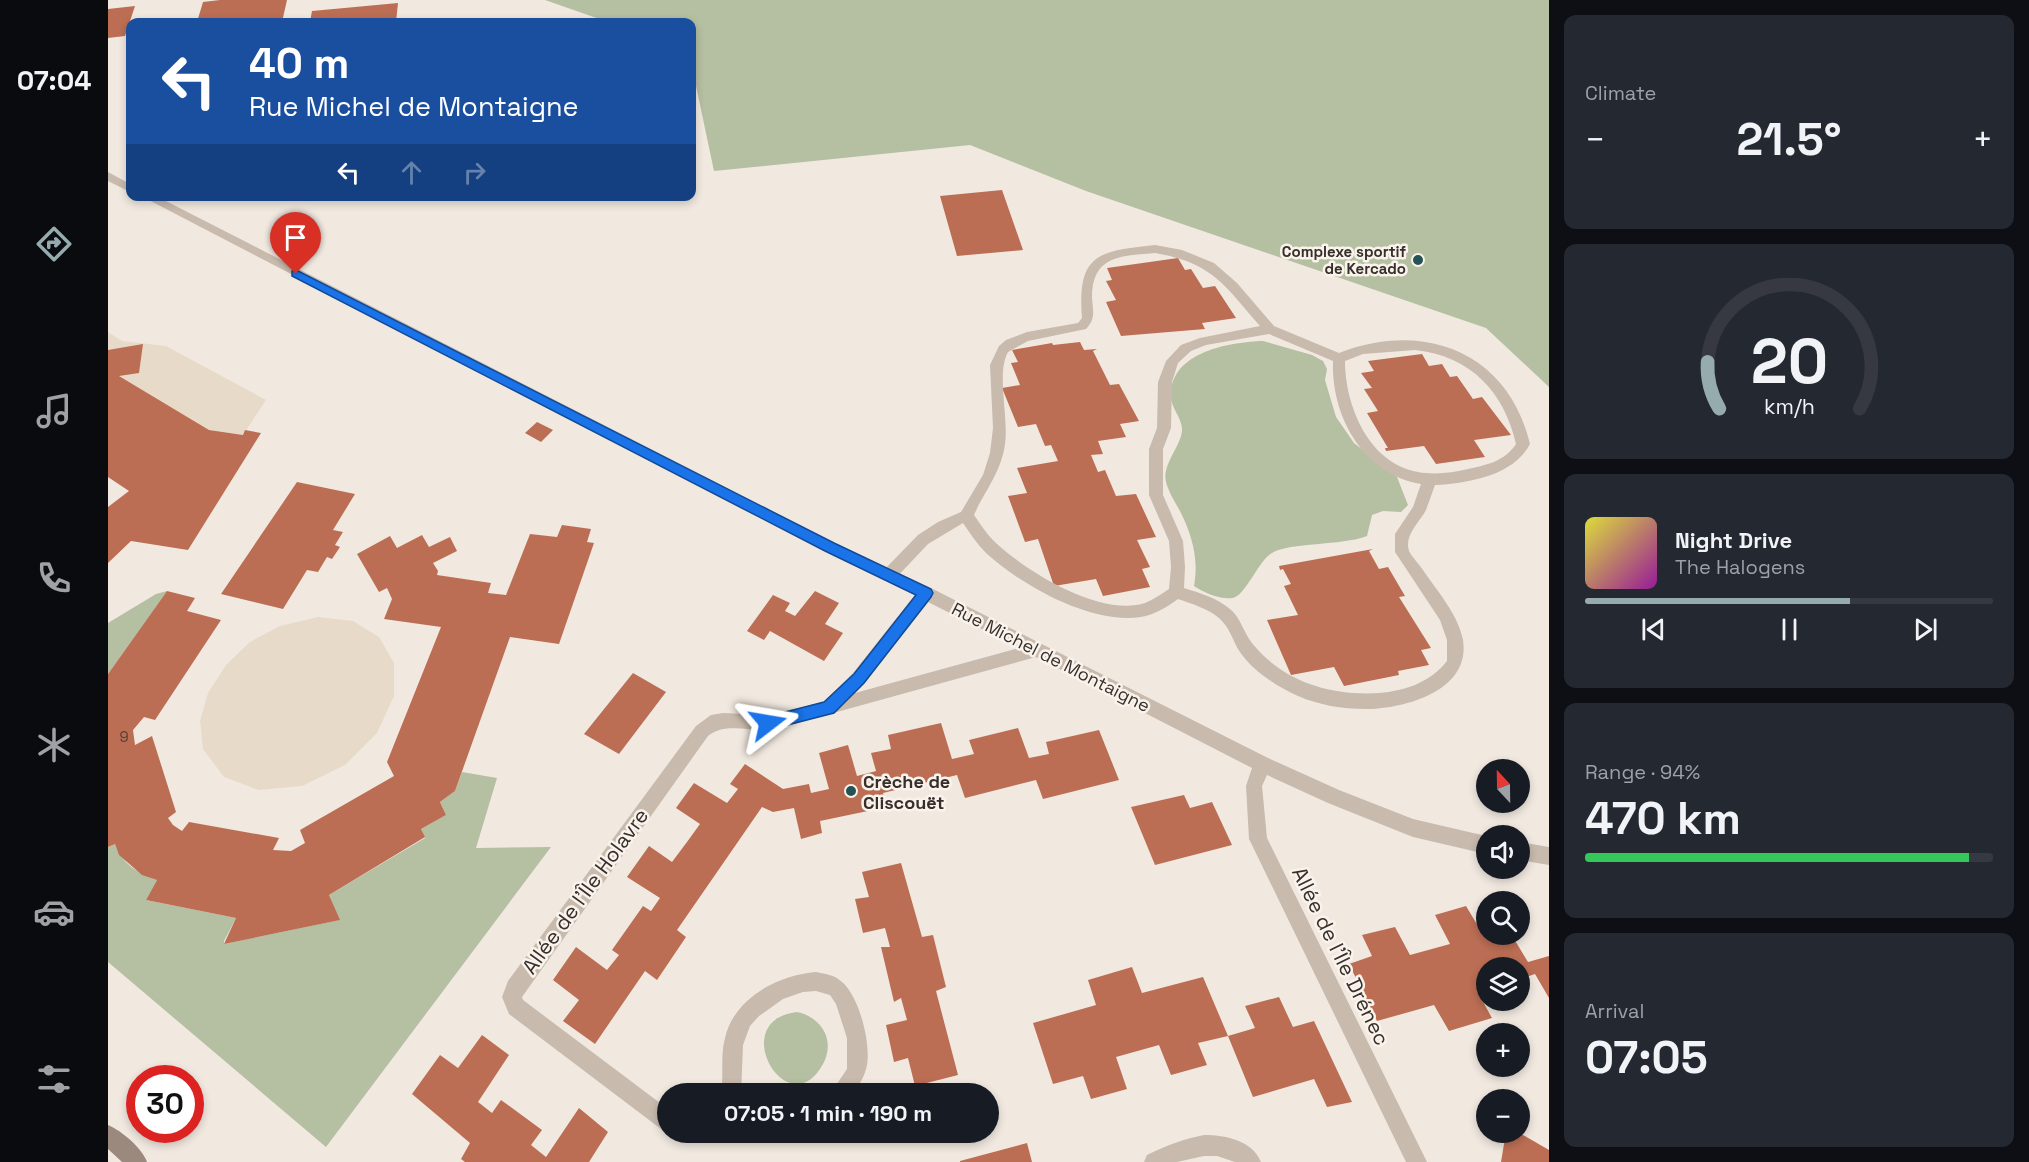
<!DOCTYPE html>
<meta charset="utf-8">
<style>
:root{--surface:#171b24;--page:#242831;--text:#f1f3f6;--muted:#9ea1a6;--line:#363941;--accent:#95abae}
body{margin:0;font-family:"Space Grotesk",sans-serif;background:var(--page);color:var(--text);height:100vh;display:flex;flex-direction:column;font-size:22px;white-space:nowrap}
*{box-sizing:border-box;margin:0}
p{font-size:20px;color:var(--muted)}
.icon{flex:none;width:33px;height:33px;fill:none;stroke:currentColor;stroke-width:2;stroke-linecap:round;stroke-linejoin:round}
.map{position:relative;flex:1;overflow:hidden}
.side{display:flex;flex-direction:column;gap:15px;padding:15px;background:#0d0f14;width:480px}
.side>*{flex:none}
.guide{position:absolute;left:18px;top:18px;width:570px;height:183px;border-radius:12px;box-shadow:0 3px 9px #0003;background:#1a4fa0;color:#fff;overflow:hidden}
.needle{width:39px;rotate:338deg}
.tools{position:absolute;left:1368px;top:759px;display:grid;gap:12px}
.tools a{display:grid;place-items:center;width:54px;height:54px;border-radius:50%;background:var(--surface);box-shadow:0 3px 9px #0003;font-size:30px}
.speed{position:absolute;left:18px;top:1065px;display:flex;gap:12px;font-size:30px;font-weight:700;text-align:center}
.speed>*{display:grid;place-content:center;width:78px;height:78px;border-radius:50%;background:var(--surface);box-shadow:0 3px 9px #0003;line-height:1}
.speed .limit{border:9px solid #d22;background:#fff;color:#111}
.pin{position:absolute;display:grid;place-items:center;width:51px;height:51px;color:#fff;margin:-62px -26px;border-radius:50% 50% 50% 0;rotate:-45deg;box-shadow:0 0 6px #0007}
.pin .icon{rotate:45deg}
.me{position:absolute;width:66px;margin:-33px;rotate:76deg;stroke-linejoin:round;filter:drop-shadow(0 0 4px #0008)}
.turn{display:flex;align-items:center;gap:21px;height:126px;padding:0 24px;font-size:27px}
.turn .icon{width:78px;height:78px;stroke-width:2.5}
.turn b{display:block;font-size:42px;line-height:51px}
.lanes{display:flex;align-items:center;height:57px;padding:0 24px;background:#0003;justify-content:center;gap:30px;direction:ltr}
.lanes .off{opacity:.35}
.big{font-size:45px;font-weight:600;line-height:1.1}
.side .widget{flex:1;display:flex;flex-direction:column;justify-content:center;gap:9px;min-width:0;padding:0 21px;border-radius:12px;background:var(--page)}
.side .dial{align-items:center;gap:0}
.dial svg{height:156px;overflow:visible;fill:none;stroke:var(--line);stroke-width:7;stroke-linecap:round;text-anchor:middle}
.dial text{fill:var(--text);stroke:none}
.song{display:flex;align-items:center;gap:18px}
.cover{width:72px;height:72px;border-radius:9px;background:linear-gradient(135deg,hsl(60 70% 55%),hsl(300 70% 35%))}
.played{height:6px;border-radius:3px;background:linear-gradient(90deg,var(--accent) 65%,var(--line) 65%)}
.keys{display:flex;justify-content:space-around;direction:ltr}
.heat{display:flex;justify-content:space-between;align-items:center;font-size:33px;direction:ltr}
.charge{height:9px;border-radius:4px;background:linear-gradient(90deg,#34c759 94%,var(--line) 0)}
.trip{position:absolute;left:549px;top:1083px;width:342px;height:60px;border-radius:30px;background:var(--surface);box-shadow:0 3px 9px #0003;font-weight:600;line-height:60px;text-align:center}
main{display:flex;flex:1;min-height:0}
.menu{display:flex;flex-direction:column;width:108px;justify-content:space-around;align-items:center;background:#090b0e;color:var(--muted)}
.menu .icon{width:42px;height:42px}
.menu .selected{color:var(--accent)}
.menu b{font-size:27px;color:var(--text)}
.map>svg:first-child{display:block}
</style>
<main>
<nav class="menu">
<b>07:04</b>
<svg class="icon selected" aria-label="directions" viewBox="0 0 24 24"><path d="M12 3l9 9-9 9-9-9zM9 14v-3h6M13 9l2 2-2 2"/></svg>
<svg class="icon" aria-label="music" viewBox="0 0 24 24"><path d="M9 18V5l10-2v13"/><circle cx="6" cy="18" r="3"/><circle cx="16" cy="16" r="3"/></svg>
<svg class="icon" aria-label="phone" viewBox="0 0 24 24"><path d="M5 4h4l2 5-3 2q2 4 5 5l2-3 5 2v4C11 20 4 13 5 4z"/></svg>
<svg class="icon" aria-label="climate" viewBox="0 0 24 24"><path d="M12 3v18M4 7l16 10M4 17L20 7"/></svg>
<svg class="icon" aria-label="car" viewBox="0 0 24 24"><path d="M5 17H2v-5l4-1 3-4h7l3 4 3 1v5h-3M9 17h6M6 11h13"/><circle cx="7" cy="17" r="2"/><circle cx="17" cy="17" r="2"/></svg>
<svg class="icon" aria-label="filters" viewBox="0 0 24 24"><path d="M4 7h16M4 17h16"/><circle cx="9" cy="7" r="2"/><circle cx="15" cy="17" r="2"/></svg>
</nav>
<div class="map">
<svg width="1441" height="1162" viewBox="0 0 1441 1162">
<rect width="100%" height="100%" fill="#f1e9e0"/>
<g fill="#b5bfa1">
<path d="M437 0H1441V387L1378 328 978 191 862 145 606 171 584 67V22H500Z"/>
<path d="M1155 341 1204 355 1215 361 1219 369 1217 380 1228 417 1246 443 1289 477 1300 505 1293 512 1275 511 1264 515 1259 536C1233 546 1182 542 1164 553 1150 561 1138 595 1125 598 1113 600 1096 593 1086 586 1091 559 1084 535 1072 511 1067 502 1061 493 1058 482 1054 464 1072 448 1074 431 1075 419 1063 408 1063 397 1061 352 1122 342 1155 341Z"/>
<path d="M59 591 0 674V623L48 594Z"/>
<path d="M354 772 389 778 368 848 443 847 218 1147 0 962V847L7 844C13 863 31 874 49 880L38 900 128 918 116 941V944L231 920 221 895 317 838 313 829 338 815 332 802 347 791Z"/>
<path d="M689 1012C713 1017 728 1040 715 1064 680 1128 617 1020 689 1012Z"/>
</g>
<g fill="#e7dac9">
<path d="M0 332 14 341 58 346 158 400 135 435 101 430 11 376 0 350Z"/>
<path d="M210 617 245 621 271 637 286 663V696L269 733 237 765 194 786 151 790 116 777 95 749 92 721 100 693 118 665 142 642 172 626Z"/>
</g>
<g fill="#bb6e54">
<path d="M112 0H179L174 22H89L95 2Z"/>
<path d="M290 3 288 22H202L204 11Z"/>
<path d="M27 6 17 36 0 38V9Z"/>
<path d="M894 190 915 250 849 256 832 196Z"/>
<path d="M1070 258 1077 270 1083 269 1095 288 1107 286 1128 318 1094 323 1097 329 1013 336 998 302 1008 300 998 281 1004 280 999 268Z"/>
<path d="M972 342 976 350 989 349 985 351 1002 385 1011 384 1031 421 1012 424 1018 437 990 441 995 454 983 455 990 472 997 470 1008 496 1028 494 1048 537 1029 540 1042 567 1034 569 1042 587 995 596 988 579 946 586 930 539 917 542 900 496 919 493 909 468 950 461 943 445 937 446 928 424 910 427 894 388 912 385 903 363 910 362 904 350 944 343 945 345Z"/>
<path d="M35 344 31 373 11 376 101 430 135 435 137 430 153 433 80 550 23 541 0 563V507L21 491 0 477V350Z"/>
<path d="M1314 354 1321 366 1334 364 1342 377 1349 376 1365 399 1374 397 1403 435 1366 440 1377 457 1328 464 1316 446 1278 451 1277 448H1280L1259 413 1270 411 1256 389 1264 388 1253 373 1266 371 1260 361Z"/>
<path d="M429 422 445 430 433 442 417 433Z"/>
<path d="M189 482 247 494 225 530 235 532 227 545 232 547 224 559 219 557 210 572 199 570 175 609 113 594Z"/>
<path d="M454 525 483 529 479 542 486 543 451 644 402 637 347 791 332 802 338 815 313 829 317 837 221 895 232 920 116 944 128 918 38 900 49 880 34 875 11 855 7 844 0 847V674L59 591 87 598 79 611 113 620 47 720 36 717 25 730 27 745 44 736 68 812 60 818 65 825 74 831 81 822 171 838 165 850 183 851 197 843 192 830 286 776 279 762 333 627 276 619 284 599 279 588 271 592 249 554 282 536 289 548 314 535 321 547 342 537 349 551 325 563 330 571 329 575 383 583 380 593 398 595 422 534 449 537Z"/>
<path d="M1265 549 1261 551 1271 569 1280 567 1297 596 1291 597 1323 648 1313 650 1321 665 1290 671 1291 675 1236 686 1226 667 1183 675 1159 620 1190 615 1176 586 1183 584 1175 569 1172 570 1171 566Z"/>
<path d="M707 591 731 603 717 624 735 633 716 661 662 631 656 640 639 631 665 595 682 603 677 611 687 616Z"/>
<path d="M525 673 558 692 511 754 476 734Z"/>
<path d="M833 723 844 759 866 754 861 740 910 728 921 758 941 754 938 742 991 730 1011 780 935 799 928 780 857 798 849 775 775 793 779 807 712 821 714 833 693 839 686 808 665 812 654 807 569 930 578 937 549 980 537 971 487 1044 455 1021 471 1000 445 980 468 947 499 970 511 955 504 950 535 906 543 911 552 898 519 877 541 846 564 862 579 842 592 824 568 808 586 783 619 803 630 789 622 784 637 764 675 789 701 784 703 793 721 789 711 753 740 745 749 776 768 771 763 753 783 749 780 735Z"/>
<path d="M1076 795 1082 808 1104 802 1124 845 1047 865 1023 807Z"/>
<path d="M793 863 814 937 825 935 838 987 828 991 850 1075 807 1086 800 1058 786 1062 778 1025 799 1020 793 998 786 1002 773 947H782L777 928 755 933 747 899 761 897 754 872Z"/>
<path d="M1358 906 1370 926 1378 924V934H1403L1420 962 1441 956V998L1427 974 1412 979V968H1378V989L1369 991 1384 1018 1341 1031 1326 1005 1269 1021 1241 964 1264 956 1254 935 1287 927 1302 955 1342 944 1327 915Z"/>
<path d="M1024 967 1034 993 1095 977 1120 1036 1147 1028 1137 1006 1171 997 1185 1027 1206 1021 1244 1102 1219 1107 1206 1079 1145 1097 1120 1036 1090 1043 1099 1065 1063 1075 1051 1045 1008 1057 1019 1089 983 1099 975 1076 945 1084 925 1023 988 1005 980 980Z"/>
<path d="M374 1035 401 1055 370 1102 384 1113 393 1100 434 1130 423 1145 438 1157 471 1108 500 1132 481 1162H357L353 1159 362 1143 304 1094 332 1055 350 1068Z"/>
<path d="M1398 1132H1410L1441 1150V1162H1393Z"/>
<path d="M919 1143 924 1162H852V1161Z"/>
</g>
<g fill="none" stroke-linecap="round" stroke-linejoin="round">
<path fill="#c8baad" fill-rule="evenodd" d="M1047 245 1074 250 1106 263 1129 283 1166 326 1231 353C1316 320 1400 352 1422 444 1405 476 1360 483 1327 485 1324 493 1321 502 1318 510 1311 523 1296 535 1301 551 1304 557 1311 564 1315 570 1329 591 1350 614 1355 640 1363 691 1296 709 1257 709 1234 709 1211 705 1190 696 1168 686 1143 670 1130 649 1124 638 1121 627 1111 618 1099 608 1084 604 1070 599 1059 607 1046 615 1033 617 983 625 913 585 878 553 869 544 862 533 855 523L820 544 786 580 781 581 776 580 774 575 776 570 810 535 830 522 853 512 875 475 882 453 885 428 882 365 891 346 898 340 919 332 970 323 974 318C969 254 990 251 1047 245ZM1047 253C1105 263 1116 285 1152 326L1092 338 1073 345 1058 361 1050 382 1049 428 1041 449V495L1061 541 1063 567 1061 589C1053 594 1045 600 1037 603 993 617 921 573 889 544 880 536 873 525 866 515 877 490 893 473 897 444 901 418 888 373 900 352L920 341 978 329C988 318 985 312 984 298 984 255 1013 256 1047 253ZM1161 334 1225 361C1223 416 1255 474 1313 484L1305 507 1287 534V552L1332 620 1339 640V661C1323 682 1297 691 1271 693 1223 696 1175 682 1144 643 1135 632 1133 618 1122 609 1109 598 1092 593 1076 588L1077 567 1075 541 1055 495V449L1063 428 1064 382 1070 363 1083 351 1098 345ZM1307 350C1362 356 1396 391 1408 444 1397 461 1379 465 1360 469 1344 473 1326 475 1310 472 1260 463 1237 405 1237 361L1255 354Z"/>
<g fill="#c8baad" fill-rule="evenodd">
<path d="M0 172 22 184V192L0 181Z"/>
<path d="M33 196H48L727 543 823 588 1160 758 1231 790 1305 819 1378 836V854L1305 837 1220 803 1159 775 1154 786 1159 838 1319 1162H1298L1144 845 1141 839 1138 786 1144 768 928 657 660 731C641 730 615 723 600 736L414 997 415 1000 560 1109V1132L553 1129 401 1014 394 997 400 981 588 726 603 715 615 713 660 715 716 702 745 673 807 595 717 551ZM820 602 911 648 747 693 757 683Z"/>
<path d="M1412 842 1441 847V865L1412 860Z"/>
<path d="M708 972C718 974 727 975 734 982 751 996 763 1043 759 1065 757 1076 751 1085 745 1094H722L739 1069V1038L728 1004 722 995 708 991 695 992 675 999 651 1016 642 1026 635 1045 633 1094H613C616 1075 612 1056 617 1038 626 998 670 975 708 972Z"/>
<path d="M576 1132H606L603 1139 596 1142 579 1139Z"/>
<path d="M1096 1135C1117 1135 1144 1140 1153 1162H1127L1109 1156H1096L1069 1162H1036L1039 1155C1057 1146 1075 1139 1096 1135Z"/>
</g>
<path fill="#9c897e" fill-rule="evenodd" d="M0 1125C14 1131 34 1148 39 1162H14L0 1149Z"/>
</g>
<path fill="#1a73e8" stroke="#114b97" stroke-width="1.5" d="M188 270 726 543 823 589 825 593 823 597 756 683 726 713 660 730 654 728 652 723 654 718 716 702 746 674 808 595 717 551 184 276V271Z"/>
<g fill="#245255" stroke="#f9f3ec" stroke-width="2">
<circle cx="1310" cy="260" r="6"/>
<circle cx="743" cy="791" r="6"/>
</g>
<g text-anchor="middle" dominant-baseline="central" stroke-width="5" stroke-linejoin="round" paint-order="stroke">
<g font-size="15" font-weight="bold" fill="#372f2b" stroke="#f9f3ec" text-anchor="end">
<text x="1298" y="251">Complexe sportif<tspan x="1298" dy="17">de Kercado</tspan></text>
</g>
<g font-size="15" fill="#583f35">
<text x="16" y="736">9</text>
</g>
<g font-size="18" fill="#372f2b" stroke="#f9f3ec">
<text transform="translate(943 657) rotate(27)">Rue Michel de Montaigne</text>
</g>
<g font-size="18" font-weight="bold" fill="#372f2b" stroke="#f9f3ec" text-anchor="start">
<text x="755" y="781">Crèche de<tspan x="755" dy="21">Cliscouët</tspan></text>
</g>
<g font-size="21" fill="#372f2b" stroke="#f9f3ec">
<text transform="translate(477 891) rotate(-54)">Allée de l'Île Holavre</text>
<text transform="translate(1233 956) rotate(64)">Allée de l'Île Drénec</text>
</g>
</g>
</svg>
<div class="tools">
<a><svg class="needle" viewBox="-14 -14 28 28"><path d="M0-13l5 13h-10z" fill="#e53935"/><path d="M0 13l5-13h-10z" fill="#9ea1a6"/></svg></a>
<a><svg class="icon" aria-label="sound" viewBox="0 0 24 24"><path d="M4 9h4l5-4v14l-5-4H4zM17 9q2 3 0 6"/></svg></a>
<a><svg class="icon" aria-label="search" viewBox="0 0 24 24"><circle cx="10" cy="10" r="6"/><path d="M15 15l6 6"/></svg></a>
<a><svg class="icon" aria-label="layers" viewBox="0 0 24 24"><path d="M12 4l9 5-9 5-9-5zM3 14l9 5 9-5"/></svg></a>
<a>+</a>
<a>−</a>
</div>
<div class="speed"><div class="limit">30</div></div>
<div class="pin" style="left:188px;top:274px;background:#d93025"><svg class="icon" aria-label="arrive" viewBox="0 0 24 24"><path d="M6 21V4h12l-3 4 3 4H6"/></svg></div>
<svg class="me" style="left:660px;top:723px" viewBox="-20 -20 40 40"><path d="M0-17L14 15 0 8-14 15z" fill="#1a73e8" stroke="#fff" stroke-width="4"/></svg>
<div class="trip">07:05 · 1 min · 190 m</div>
<div class="guide">
<div class="turn"><svg class="icon" aria-label="left" viewBox="0 0 24 24"><path d="M17 20v-9H6M10 6l-5 5 5 5"/></svg><div><b>40 m</b>Rue Michel de Montaigne</div></div>
<div class="lanes"><svg class="icon" aria-label="left" viewBox="0 0 24 24"><path d="M17 20v-9H6M10 6l-5 5 5 5"/></svg><svg class="icon off" aria-label="ahead" viewBox="0 0 24 24"><path d="M12 20V5M6 11l6-6 6 6"/></svg><svg class="icon off" aria-label="right" viewBox="0 0 24 24"><path d="M7 20v-9h11M14 6l5 5-5 5"/></svg></div>
</div>
</div>
<section class="side">
<div class="widget"><p>Climate</p>
<div class="heat"><a>−</a><b class="big">21.5°</b><a>+</a></div>
</div>
<div class="widget dial"><svg viewBox="0 0 100 80">
<path d="M14 69A42 42 0 1 1 86 69"/>
<path d="M14 69A42 42 0 0 1 8 45" stroke="#95abae"/>
<text x="50" y="56" font-size="32" font-weight="700">20</text>
<text x="50" y="72" font-size="11">km/h</text>
</svg></div>
<div class="widget">
<div class="song"><i class="cover"></i><div><b>Night Drive</b><p>The Halogens</p></div></div>
<div class="played"></div>
<div class="keys"><svg class="icon" aria-label="previous" viewBox="0 0 24 24"><path d="M18 5L8 12l10 7zM5 5v14"/></svg><svg class="icon" aria-label="pause" viewBox="0 0 24 24"><path d="M8 5v14M16 5v14"/></svg><svg class="icon" aria-label="next" viewBox="0 0 24 24"><path d="M6 5l10 7-10 7zM19 5v14"/></svg></div>
</div>
<div class="widget"><p>Range · 94%</p><b class="big">470 km</b><div class="charge"></div></div>
<div class="widget"><p>Arrival</p><b class="big">07:05</b></div>
</section>
</main>
